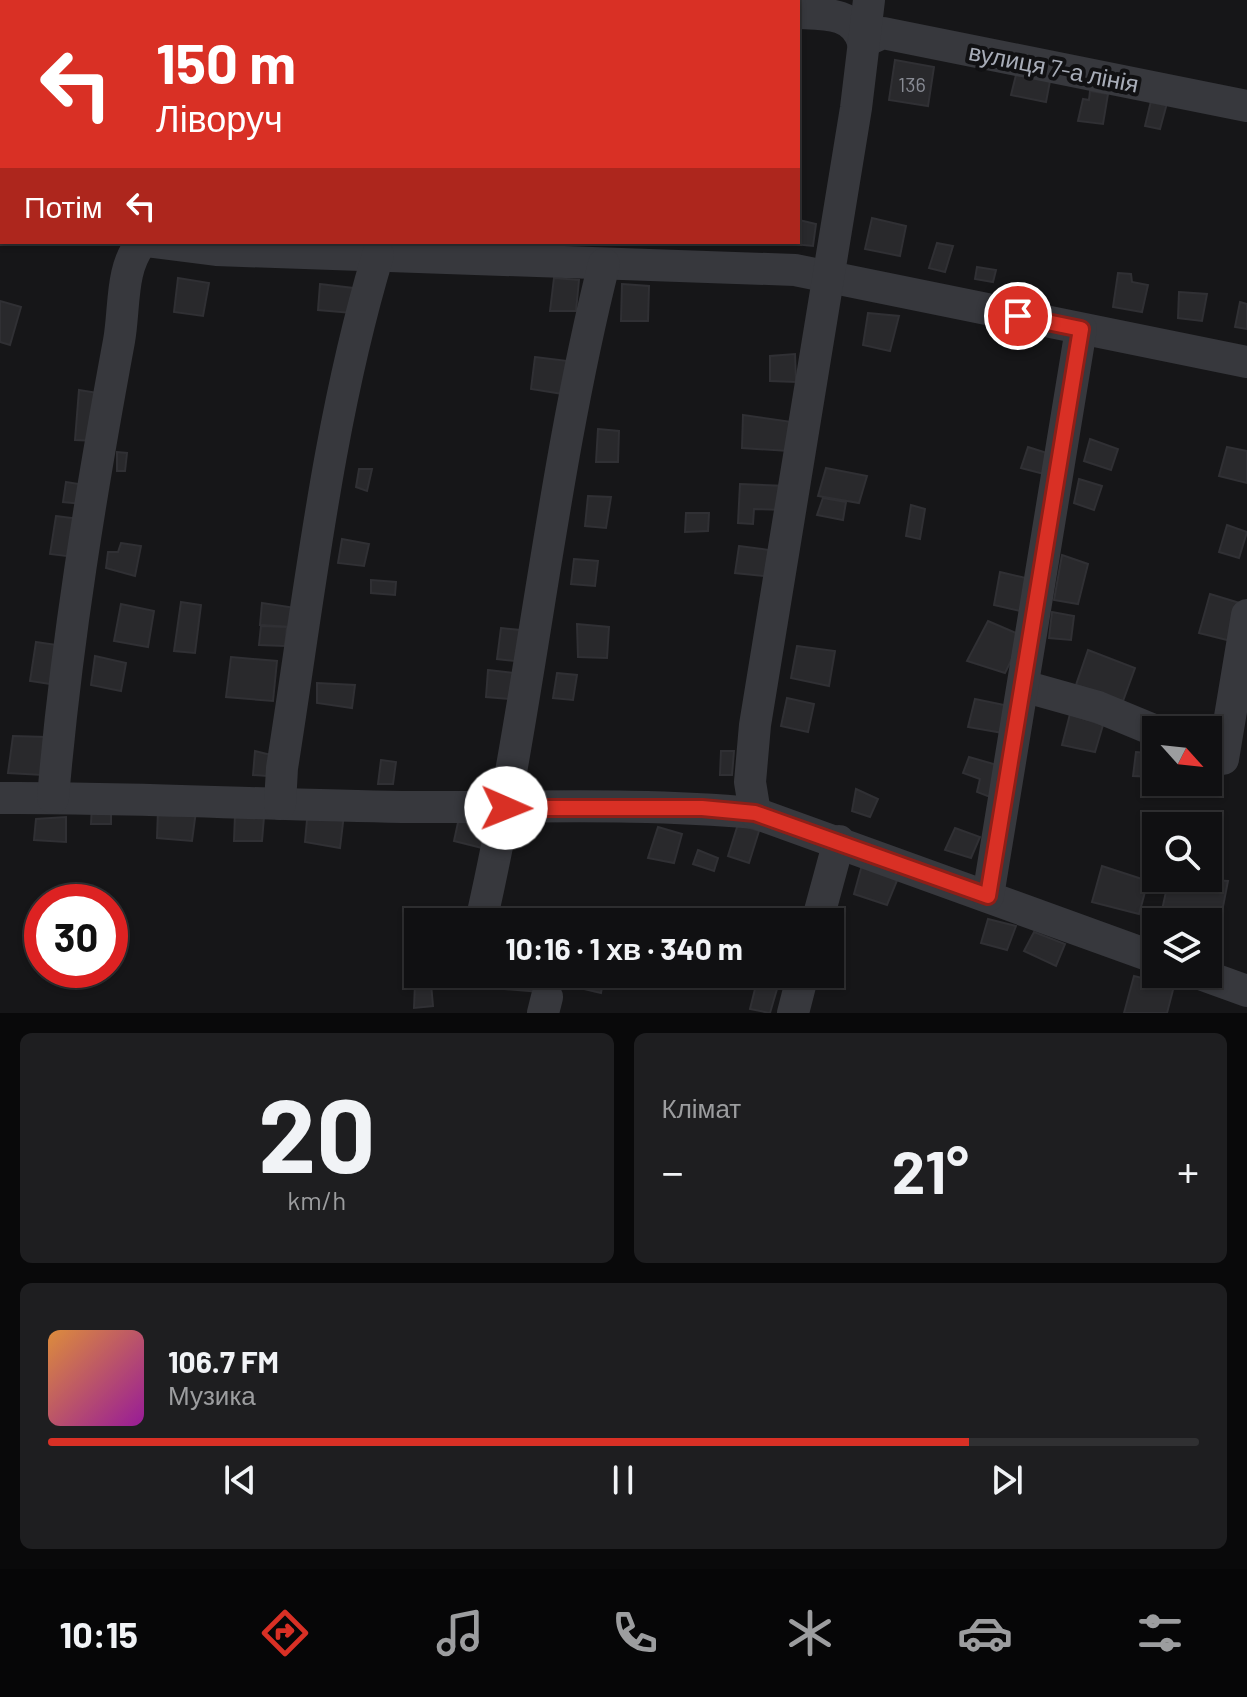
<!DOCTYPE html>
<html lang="uk">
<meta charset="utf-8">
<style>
:root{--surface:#101012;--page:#1e1e20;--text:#f1f3f6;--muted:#9c9d9f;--line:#303032;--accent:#d93025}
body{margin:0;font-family:Barlow,sans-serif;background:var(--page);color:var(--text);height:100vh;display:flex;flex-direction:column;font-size:30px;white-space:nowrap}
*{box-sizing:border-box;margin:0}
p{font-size:26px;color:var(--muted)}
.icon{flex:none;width:44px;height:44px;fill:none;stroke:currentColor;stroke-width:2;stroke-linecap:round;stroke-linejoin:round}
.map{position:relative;height:1013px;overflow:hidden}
.drawer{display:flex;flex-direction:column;gap:20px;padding:20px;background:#09090a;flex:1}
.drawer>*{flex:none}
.top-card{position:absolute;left:0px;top:0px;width:800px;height:244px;box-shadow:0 2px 6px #0004,0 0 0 2px var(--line);background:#d93025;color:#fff;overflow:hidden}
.needle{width:52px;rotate:117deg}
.buttons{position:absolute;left:1142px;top:716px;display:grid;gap:16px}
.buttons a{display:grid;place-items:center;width:80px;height:80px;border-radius:0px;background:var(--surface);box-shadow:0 2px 6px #0004,0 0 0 2px var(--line);font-size:40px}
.speed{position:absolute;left:24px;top:884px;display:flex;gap:16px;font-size:40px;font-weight:700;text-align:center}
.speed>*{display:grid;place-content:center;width:104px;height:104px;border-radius:50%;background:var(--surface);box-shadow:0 2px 6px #0004,0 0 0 2px var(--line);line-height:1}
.speed .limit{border:12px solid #d22;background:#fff;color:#111}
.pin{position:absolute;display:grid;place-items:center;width:68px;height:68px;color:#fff;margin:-34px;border:4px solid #fff;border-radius:50%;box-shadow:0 2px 8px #0007}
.me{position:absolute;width:88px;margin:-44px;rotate:91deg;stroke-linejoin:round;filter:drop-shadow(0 0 6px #0008)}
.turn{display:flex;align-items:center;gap:28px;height:168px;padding:0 24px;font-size:36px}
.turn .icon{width:104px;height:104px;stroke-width:2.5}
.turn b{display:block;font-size:56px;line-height:68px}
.then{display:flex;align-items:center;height:76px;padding:0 24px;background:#0003;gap:16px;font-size:30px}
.big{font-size:60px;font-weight:700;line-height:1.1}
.drawer .tile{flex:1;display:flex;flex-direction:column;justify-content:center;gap:12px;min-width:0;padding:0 28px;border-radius:12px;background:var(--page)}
.drawer .dial{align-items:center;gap:0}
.dial b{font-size:104px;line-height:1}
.song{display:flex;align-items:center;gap:24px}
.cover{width:96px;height:96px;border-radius:12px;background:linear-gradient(135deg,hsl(30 70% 55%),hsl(300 70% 35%))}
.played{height:8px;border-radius:4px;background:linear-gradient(90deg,var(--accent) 80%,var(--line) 80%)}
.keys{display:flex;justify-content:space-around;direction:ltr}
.heat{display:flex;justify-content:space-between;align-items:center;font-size:44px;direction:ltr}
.drawer .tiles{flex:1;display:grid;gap:20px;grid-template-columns:1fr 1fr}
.tile:last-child{grid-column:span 2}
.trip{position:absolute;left:404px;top:908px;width:440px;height:80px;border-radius:0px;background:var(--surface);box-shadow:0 2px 6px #0004,0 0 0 2px var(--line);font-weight:700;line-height:80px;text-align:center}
.menu{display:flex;height:128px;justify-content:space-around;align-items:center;background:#060607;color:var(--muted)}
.menu .icon{width:56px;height:56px}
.menu .selected{color:var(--accent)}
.menu b{font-size:36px;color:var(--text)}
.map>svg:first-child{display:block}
</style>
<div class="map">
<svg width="1247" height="1013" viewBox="0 0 1247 1013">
<rect width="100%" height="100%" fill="#161618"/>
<g fill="#29292c" stroke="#303034" stroke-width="2">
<path d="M895 60 934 67 928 106 889 100Z"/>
<path d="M1016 75 1050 81 1046 102 1011 95Z"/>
<path d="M1090 91 1108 94 1103 124 1078 121 1083 99 1089 100Z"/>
<path d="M1151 101 1167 103 1160 129 1145 126Z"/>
<path d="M872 218 906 226 900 256 865 249Z"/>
<path d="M799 220 816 224 813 246 794 244 798 242Z"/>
<path d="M937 243 953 246 945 272 929 268Z"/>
<path d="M977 267 996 270 993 282 975 279Z"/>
<path d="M1118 273 1131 274 1132 282 1148 285 1142 312 1113 307Z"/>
<path d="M178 278 209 283 203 316 174 312Z"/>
<path d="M554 278 579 280 576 311H550Z"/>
<path d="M320 284 353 288 352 313 318 310Z"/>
<path d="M622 284 649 286 648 321H621Z"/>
<path d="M1179 292 1207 294 1202 321 1178 318Z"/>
<path d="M0 301 21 307 10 345 0 342Z"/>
<path d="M1240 302 1247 304V329L1235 327Z"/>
<path d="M868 313 899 316 890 351 863 345Z"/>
<path d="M795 354 796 382 770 381V356Z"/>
<path d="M535 357 568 361 563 394 531 389Z"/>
<path d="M79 390 104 394 98 441 75 440Z"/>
<path d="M743 415 792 422 789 451 742 448Z"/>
<path d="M598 429 619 431 618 462H596Z"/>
<path d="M1090 439 1118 449 1111 470 1084 461Z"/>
<path d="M1028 447 1053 455 1048 475 1021 468Z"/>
<path d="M1227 447 1247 451V483L1219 476Z"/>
<path d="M117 452 127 453 125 471H117Z"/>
<path d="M826 468 867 476 859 503 818 496Z"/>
<path d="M359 469H372L367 491 356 487Z"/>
<path d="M1079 479 1102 486 1094 510 1074 503Z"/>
<path d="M66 482 85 485 83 504 63 502Z"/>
<path d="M740 484 787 486 785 510 754 509 753 524 738 523Z"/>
<path d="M588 496 611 497 606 528 585 526Z"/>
<path d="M823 498 846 502 843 520 817 515Z"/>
<path d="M911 505 925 509 920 539 906 536Z"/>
<path d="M686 513H709L708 531 685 532Z"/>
<path d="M56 516 80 519 74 557 50 554Z"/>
<path d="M1227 525 1247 532 1239 558 1219 552Z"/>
<path d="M342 539 369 544 364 566 338 563Z"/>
<path d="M121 543 141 546 135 576 106 568 108 552H118Z"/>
<path d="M739 546 769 550 765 576 735 573Z"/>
<path d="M1062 555 1088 564 1078 604 1054 600Z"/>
<path d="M574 559 598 561 595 586 571 584Z"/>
<path d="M1000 572 1030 579 1020 611 994 605Z"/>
<path d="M371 580 396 582 395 595 371 593Z"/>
<path d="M1210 594 1243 604 1235 642 1199 633Z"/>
<path d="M181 602 201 605 195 653 174 651Z"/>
<path d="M262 603 296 608 293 627 260 625Z"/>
<path d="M121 604 154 611 148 647 114 641Z"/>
<path d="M1052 612 1074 616 1071 640 1049 638Z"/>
<path d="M988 621 1023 636 1005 673 967 661Z"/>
<path d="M577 624 609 627 607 658 578 657Z"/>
<path d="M261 626 287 627 285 646 259 645Z"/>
<path d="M501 628 520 630 515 661 497 659Z"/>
<path d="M36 642 57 645 51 684 30 681Z"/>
<path d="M797 646 835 651 829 686 791 678Z"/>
<path d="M1088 650 1135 668 1123 701 1076 685Z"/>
<path d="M95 656 126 663 121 691 91 685Z"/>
<path d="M231 657 277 661 273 701 226 697Z"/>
<path d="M488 670 514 673 510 699 486 697Z"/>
<path d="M557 673 577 675 573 700 553 698Z"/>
<path d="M317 683 355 685 352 708 317 703Z"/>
<path d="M787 698 814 704 808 732 781 726Z"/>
<path d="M975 699 1009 706 1003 733 968 727Z"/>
<path d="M1070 714 1103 725 1095 752 1062 745Z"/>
<path d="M13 736 46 737 43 775 8 773Z"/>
<path d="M255 751 271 755 267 776 253 775Z"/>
<path d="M721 751H734L732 775H720Z"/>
<path d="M1136 752 1156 754 1153 777 1133 776Z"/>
<path d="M969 757 997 765 990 797 977 792 980 779 963 773Z"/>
<path d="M381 760 396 762 393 784H378Z"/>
<path d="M856 789 878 799 870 817 852 811Z"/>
<path d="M92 806 111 807V824H91Z"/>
<path d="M308 809 344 814 340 848 305 842Z"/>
<path d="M158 810 196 811 192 841 157 838Z"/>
<path d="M235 815 264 817 262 841H234Z"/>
<path d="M66 817V842L34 840 36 819Z"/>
<path d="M459 818 499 826 494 851 454 841Z"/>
<path d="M738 824 759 831 749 863 728 856Z"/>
<path d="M658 827 682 834 674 863 648 858Z"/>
<path d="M955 828 980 837 971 858 945 850Z"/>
<path d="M698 850 718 858 714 871 693 864Z"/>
<path d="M862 865 898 878 887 905 854 894Z"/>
<path d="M1102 866 1148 881 1139 914 1092 902Z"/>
<path d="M1169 878 1228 881 1220 922 1162 910Z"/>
<path d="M988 919 1016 926 1007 950 981 943Z"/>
<path d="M1034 932 1065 944 1056 966 1024 951Z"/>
<path d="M468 974H488V986L468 985Z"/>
<path d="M507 974 529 979 530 974H542L540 992 505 989Z"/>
<path d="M587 974 604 976 601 993 584 989Z"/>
<path d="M1134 976 1174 986 1167 1013H1124Z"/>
<path d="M415 984H431L433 1006 414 1008Z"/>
<path d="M756 985 777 989 770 1013 750 1009Z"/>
</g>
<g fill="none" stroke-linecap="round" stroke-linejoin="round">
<g stroke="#37383d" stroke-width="32">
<path d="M445 0 483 2"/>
<path d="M199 2 200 0"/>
<path d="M798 13C825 14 854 12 863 42"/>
<path d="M863 42 883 33 1247 106"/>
<path d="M0 198 2 199"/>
<path d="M153 242 216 250 795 270 1247 362"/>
<path d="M1023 686 1098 707 1156 731"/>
<path d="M1223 759 1247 615"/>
<path d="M0 798C134 797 268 805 402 807 519 808 638 802 755 813L1156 958"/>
<path d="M53 798C66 644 91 492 119 341 125 308 120 268 142 242"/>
<path d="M280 804 282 768C309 598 328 421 378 255"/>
<path d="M755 813 750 782 755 725 856 108 869 0"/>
<path d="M988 896 1081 329"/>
<path d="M482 917C531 701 550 479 604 264"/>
<path d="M817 922 839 841"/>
<path d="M1200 974 1247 991"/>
<path d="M543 1013 547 997"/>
<path d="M793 1013 803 974"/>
</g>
</g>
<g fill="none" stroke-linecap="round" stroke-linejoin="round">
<g stroke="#8d1f18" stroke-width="20">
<path id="route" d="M506 808H702L755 813 988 896 1081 329 1018 316"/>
</g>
<use href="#route" stroke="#d93025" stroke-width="14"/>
</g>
<g text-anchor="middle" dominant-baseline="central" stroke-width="8" stroke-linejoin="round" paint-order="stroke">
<g font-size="20" fill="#888b94">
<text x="912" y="84">136</text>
</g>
<g font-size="24" fill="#a8adb8" stroke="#111113">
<text transform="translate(1054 67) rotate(11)">вулиця 7-а лінія</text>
</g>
</g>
</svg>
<div class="buttons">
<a><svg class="needle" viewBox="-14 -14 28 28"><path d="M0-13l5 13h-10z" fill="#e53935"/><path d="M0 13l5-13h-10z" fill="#9c9d9f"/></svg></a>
<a><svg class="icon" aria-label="search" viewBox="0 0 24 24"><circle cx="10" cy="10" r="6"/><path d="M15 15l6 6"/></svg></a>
<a><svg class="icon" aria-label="layers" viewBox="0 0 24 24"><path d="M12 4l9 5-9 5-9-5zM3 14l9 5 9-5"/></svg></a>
</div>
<div class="speed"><div class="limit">30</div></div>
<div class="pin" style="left:1018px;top:316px;background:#d93025"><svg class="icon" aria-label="arrive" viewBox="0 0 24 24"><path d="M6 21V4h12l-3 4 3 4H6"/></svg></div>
<svg class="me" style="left:506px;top:808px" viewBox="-20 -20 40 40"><circle r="19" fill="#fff"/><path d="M0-13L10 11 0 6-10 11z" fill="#d93025"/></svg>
<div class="trip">10:16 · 1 хв · 340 m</div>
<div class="top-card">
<div class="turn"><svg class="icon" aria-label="left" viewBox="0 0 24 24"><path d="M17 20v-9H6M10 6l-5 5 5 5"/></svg><div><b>150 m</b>Ліворуч</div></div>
<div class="then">Потім<svg class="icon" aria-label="left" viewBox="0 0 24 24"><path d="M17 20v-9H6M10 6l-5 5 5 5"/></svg></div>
</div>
</div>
<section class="drawer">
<div class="tiles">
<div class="tile dial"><b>20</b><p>km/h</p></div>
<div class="tile"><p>Клімат</p>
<div class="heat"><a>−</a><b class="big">21°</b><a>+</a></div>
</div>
<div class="tile">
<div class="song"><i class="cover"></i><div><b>106.7 FM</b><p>Музика</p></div></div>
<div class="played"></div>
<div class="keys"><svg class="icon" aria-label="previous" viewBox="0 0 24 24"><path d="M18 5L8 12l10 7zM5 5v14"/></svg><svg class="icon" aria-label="pause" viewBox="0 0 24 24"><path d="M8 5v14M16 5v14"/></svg><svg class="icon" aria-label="next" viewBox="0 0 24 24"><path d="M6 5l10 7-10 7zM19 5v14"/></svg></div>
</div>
</div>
</section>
<nav class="menu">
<b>10:15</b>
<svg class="icon selected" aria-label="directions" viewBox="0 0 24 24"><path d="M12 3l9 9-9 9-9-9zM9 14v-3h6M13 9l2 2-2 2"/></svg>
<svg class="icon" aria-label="music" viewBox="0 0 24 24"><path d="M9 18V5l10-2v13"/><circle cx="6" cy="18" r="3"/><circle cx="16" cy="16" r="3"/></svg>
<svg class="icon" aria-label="phone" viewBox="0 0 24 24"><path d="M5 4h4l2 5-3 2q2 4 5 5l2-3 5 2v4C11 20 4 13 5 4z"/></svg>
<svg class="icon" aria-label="climate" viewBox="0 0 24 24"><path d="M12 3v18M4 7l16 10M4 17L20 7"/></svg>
<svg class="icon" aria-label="car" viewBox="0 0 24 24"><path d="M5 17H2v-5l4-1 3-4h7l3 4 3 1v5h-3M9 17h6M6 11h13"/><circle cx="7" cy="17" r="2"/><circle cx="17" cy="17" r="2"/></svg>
<svg class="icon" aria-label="filters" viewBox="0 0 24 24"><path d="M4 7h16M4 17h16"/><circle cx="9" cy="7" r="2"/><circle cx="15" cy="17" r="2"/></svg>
</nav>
